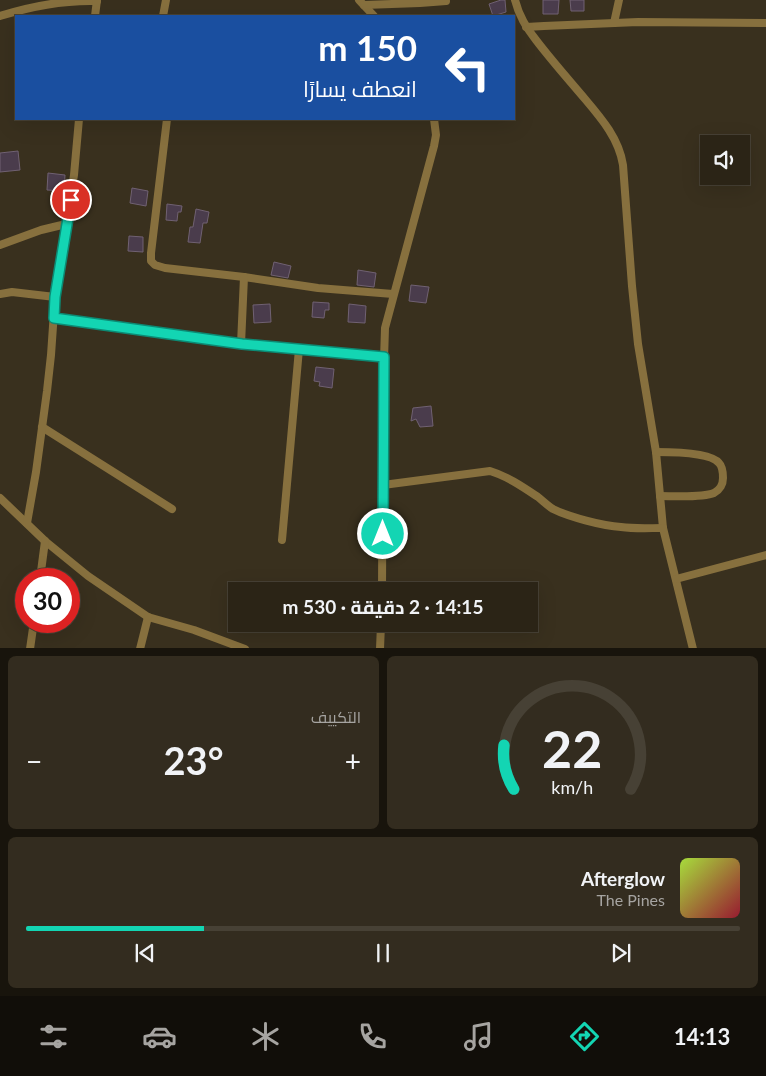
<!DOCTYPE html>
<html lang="ar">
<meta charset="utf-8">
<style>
:root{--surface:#2b2416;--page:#332c1f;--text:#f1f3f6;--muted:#a6a4a1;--line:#474135;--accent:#13d5b3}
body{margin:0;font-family:Lato,Cairo,sans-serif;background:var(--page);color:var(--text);direction:rtl;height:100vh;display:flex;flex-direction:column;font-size:19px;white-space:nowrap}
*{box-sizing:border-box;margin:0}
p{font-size:16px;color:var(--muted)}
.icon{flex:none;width:28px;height:28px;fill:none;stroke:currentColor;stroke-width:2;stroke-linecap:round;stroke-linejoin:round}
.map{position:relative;height:648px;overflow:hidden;direction:ltr}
.sheet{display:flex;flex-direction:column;gap:8px;padding:8px;background:#18140c;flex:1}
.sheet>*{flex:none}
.banner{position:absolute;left:15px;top:15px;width:500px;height:105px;border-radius:0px;box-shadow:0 5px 20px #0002,0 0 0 1px var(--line);direction:rtl;background:#1a4fa0;color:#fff;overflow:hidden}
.tools{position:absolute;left:700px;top:135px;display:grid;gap:10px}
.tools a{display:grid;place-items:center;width:50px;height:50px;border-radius:0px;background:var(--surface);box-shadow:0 5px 20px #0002,0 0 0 1px var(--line);font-size:25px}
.speed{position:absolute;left:15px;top:568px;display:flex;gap:10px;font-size:25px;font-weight:700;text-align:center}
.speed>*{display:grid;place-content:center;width:65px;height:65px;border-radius:50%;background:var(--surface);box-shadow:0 5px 20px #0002,0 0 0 1px var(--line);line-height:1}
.speed .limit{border:8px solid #d22;background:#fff;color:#111}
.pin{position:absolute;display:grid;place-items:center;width:42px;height:42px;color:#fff;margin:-21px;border:2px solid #fff;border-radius:50%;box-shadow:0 1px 5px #0007}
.me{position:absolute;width:55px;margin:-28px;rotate:0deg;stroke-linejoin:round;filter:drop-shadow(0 0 4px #0008)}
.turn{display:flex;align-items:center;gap:18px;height:105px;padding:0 15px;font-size:22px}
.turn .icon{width:65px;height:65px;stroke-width:2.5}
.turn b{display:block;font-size:35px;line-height:42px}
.big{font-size:38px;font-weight:700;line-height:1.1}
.sheet .card{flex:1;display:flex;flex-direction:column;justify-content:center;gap:8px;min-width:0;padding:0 18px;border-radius:8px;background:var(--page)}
.sheet .dial{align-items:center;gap:0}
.dial svg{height:130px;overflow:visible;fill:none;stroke:var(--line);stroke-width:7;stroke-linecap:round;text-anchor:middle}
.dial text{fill:var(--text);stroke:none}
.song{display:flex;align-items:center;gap:15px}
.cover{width:60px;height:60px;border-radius:8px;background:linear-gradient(135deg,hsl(80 70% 55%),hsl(350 70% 35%))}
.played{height:5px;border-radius:2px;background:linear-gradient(90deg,var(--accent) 25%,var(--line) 25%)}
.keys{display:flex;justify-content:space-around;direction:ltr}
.heat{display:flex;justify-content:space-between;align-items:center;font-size:28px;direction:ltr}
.sheet .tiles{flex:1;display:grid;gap:8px;grid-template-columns:1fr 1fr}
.card:last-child{grid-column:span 2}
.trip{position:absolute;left:228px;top:582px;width:310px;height:50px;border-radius:0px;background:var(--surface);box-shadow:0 5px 20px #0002,0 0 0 1px var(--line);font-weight:700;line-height:50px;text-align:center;direction:rtl}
.menu{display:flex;height:80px;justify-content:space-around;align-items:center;background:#110e09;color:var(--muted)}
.menu .icon{width:35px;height:35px}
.menu .active{color:var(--accent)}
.menu b{font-size:22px;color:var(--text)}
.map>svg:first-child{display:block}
</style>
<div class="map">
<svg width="766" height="649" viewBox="0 0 766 649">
<rect width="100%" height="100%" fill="#39301e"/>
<g fill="#4a3c4c" stroke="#706172">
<path d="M501 0H505L506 12 493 16 489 4Z"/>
<path d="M543 0H559L558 14H543Z"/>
<path d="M570 0H584V11H571Z"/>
<path d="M18 151 20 170 0 172V153Z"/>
<path d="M48 173 65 175 64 191 47 190Z"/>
<path d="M132 188 148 191 146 206 130 203Z"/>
<path d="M167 204 182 206 181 212H178L177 221 166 220Z"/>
<path d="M196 209 209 212 207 223H203L200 243 188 242 190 227H193Z"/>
<path d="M129 236 143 237V252L128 251Z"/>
<path d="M274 262 291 266 288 278 271 275Z"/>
<path d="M358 270 376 273 374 287 357 285Z"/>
<path d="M411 285 429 287 426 303 409 301Z"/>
<path d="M313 302 329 303V310H325L324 318 312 317Z"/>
<path d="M270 304 271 322 254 323 253 305Z"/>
<path d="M349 304 366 306 365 323 348 322Z"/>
<path d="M316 367 334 369 332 388 319 386 320 382 314 381Z"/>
<path d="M431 406 433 426 420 427 416 419 411 421 413 408Z"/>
</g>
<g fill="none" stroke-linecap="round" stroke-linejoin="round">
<g stroke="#87703e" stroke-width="8">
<path d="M359 0 374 16"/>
<path d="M515 0C519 16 526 27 536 40 552 61 569 80 585 99 602 119 619 139 623 165L632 286 638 344 656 452 663 528 693 649"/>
<path d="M364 5 420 3 446 1"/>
<path d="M0 16C32 6 63 0 97 1"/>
<path d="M95 16 97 0"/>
<path d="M163 16 166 0"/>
<path d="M614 23 619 0"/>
<path d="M526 27 544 26 638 22 766 23"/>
<path d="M167 119 151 253V261L155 265 165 268 244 277 318 288 393 294"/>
<path d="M0 245 41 230 66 224"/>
<path d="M0 294 12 292 55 297"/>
<path d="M54 318 241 344 299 349 282 540"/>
<path d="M241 344 244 277"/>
<path d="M299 349 384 357"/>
<path d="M42 427 172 509"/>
<path d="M656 452C670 452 710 452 719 463 723 467 723 473 723 478 723 484 720 490 714 493 702 498 673 496 660 496"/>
<path d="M383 485 490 471C507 476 523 487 538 497 543 501 548 506 553 509 569 517 603 526 621 527 635 529 649 528 663 528"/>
<path d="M0 498 45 541 88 576 148 617 194 630 245 649"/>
<path d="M27 523 36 472 47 391 51 355 55 297 74 175 79 119"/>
<path d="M40 579 45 541"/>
<path d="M676 579 766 555"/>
<path d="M382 591 383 392 385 328 434 146 436 135 434 119"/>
<path d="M30 649 34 621"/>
<path d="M140 649 148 617"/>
<path d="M380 649 381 624"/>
</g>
</g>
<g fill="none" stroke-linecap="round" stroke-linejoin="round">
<g stroke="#0c8a74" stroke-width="12">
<path id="route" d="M71 200 55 297 54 318 242 344 384 357 383 534"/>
</g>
<use href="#route" stroke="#13d5b3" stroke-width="9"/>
</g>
</svg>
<div class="tools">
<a><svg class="icon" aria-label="sound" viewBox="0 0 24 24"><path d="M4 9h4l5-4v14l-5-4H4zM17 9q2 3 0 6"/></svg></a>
</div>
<div class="speed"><div class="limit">30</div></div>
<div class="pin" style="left:71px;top:200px;background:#d93025"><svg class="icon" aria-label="arrive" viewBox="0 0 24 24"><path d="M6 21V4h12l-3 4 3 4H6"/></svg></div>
<svg class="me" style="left:383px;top:534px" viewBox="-20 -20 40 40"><circle r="17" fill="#13d5b3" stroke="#fff" stroke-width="3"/><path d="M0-11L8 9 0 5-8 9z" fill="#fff"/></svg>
<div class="trip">14:15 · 2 دقيقة · 530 m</div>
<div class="banner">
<div class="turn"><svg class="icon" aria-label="left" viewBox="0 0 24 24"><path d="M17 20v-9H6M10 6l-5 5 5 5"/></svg><div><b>150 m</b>انعطف يسارًا</div></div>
</div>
</div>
<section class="sheet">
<div class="tiles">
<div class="card dial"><svg viewBox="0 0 100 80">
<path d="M14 69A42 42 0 1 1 86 69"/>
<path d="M14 69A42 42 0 0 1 8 42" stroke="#13d5b3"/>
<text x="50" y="56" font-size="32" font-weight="700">22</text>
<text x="50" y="72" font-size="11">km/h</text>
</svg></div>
<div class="card"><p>التكييف</p>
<div class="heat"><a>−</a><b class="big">23°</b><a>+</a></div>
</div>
<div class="card">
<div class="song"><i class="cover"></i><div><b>Afterglow</b><p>The Pines</p></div></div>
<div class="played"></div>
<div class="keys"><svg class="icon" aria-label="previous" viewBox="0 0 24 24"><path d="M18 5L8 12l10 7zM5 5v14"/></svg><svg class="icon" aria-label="pause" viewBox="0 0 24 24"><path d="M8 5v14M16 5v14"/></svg><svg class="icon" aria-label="next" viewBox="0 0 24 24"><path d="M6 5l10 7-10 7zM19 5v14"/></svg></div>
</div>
</div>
</section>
<nav class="menu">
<b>14:13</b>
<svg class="icon active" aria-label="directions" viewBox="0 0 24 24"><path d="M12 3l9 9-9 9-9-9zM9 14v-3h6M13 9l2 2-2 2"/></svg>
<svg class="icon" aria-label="music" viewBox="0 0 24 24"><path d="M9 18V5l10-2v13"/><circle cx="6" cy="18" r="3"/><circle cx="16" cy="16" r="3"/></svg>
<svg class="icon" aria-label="phone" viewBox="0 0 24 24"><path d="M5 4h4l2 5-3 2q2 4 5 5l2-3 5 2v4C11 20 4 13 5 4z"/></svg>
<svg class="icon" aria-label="climate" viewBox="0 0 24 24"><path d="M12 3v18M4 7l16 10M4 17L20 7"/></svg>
<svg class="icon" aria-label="car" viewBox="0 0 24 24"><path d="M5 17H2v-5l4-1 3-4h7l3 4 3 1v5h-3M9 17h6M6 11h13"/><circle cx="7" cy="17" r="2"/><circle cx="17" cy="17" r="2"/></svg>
<svg class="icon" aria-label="filters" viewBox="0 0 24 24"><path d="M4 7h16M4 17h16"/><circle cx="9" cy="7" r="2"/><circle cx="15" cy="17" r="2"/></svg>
</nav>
